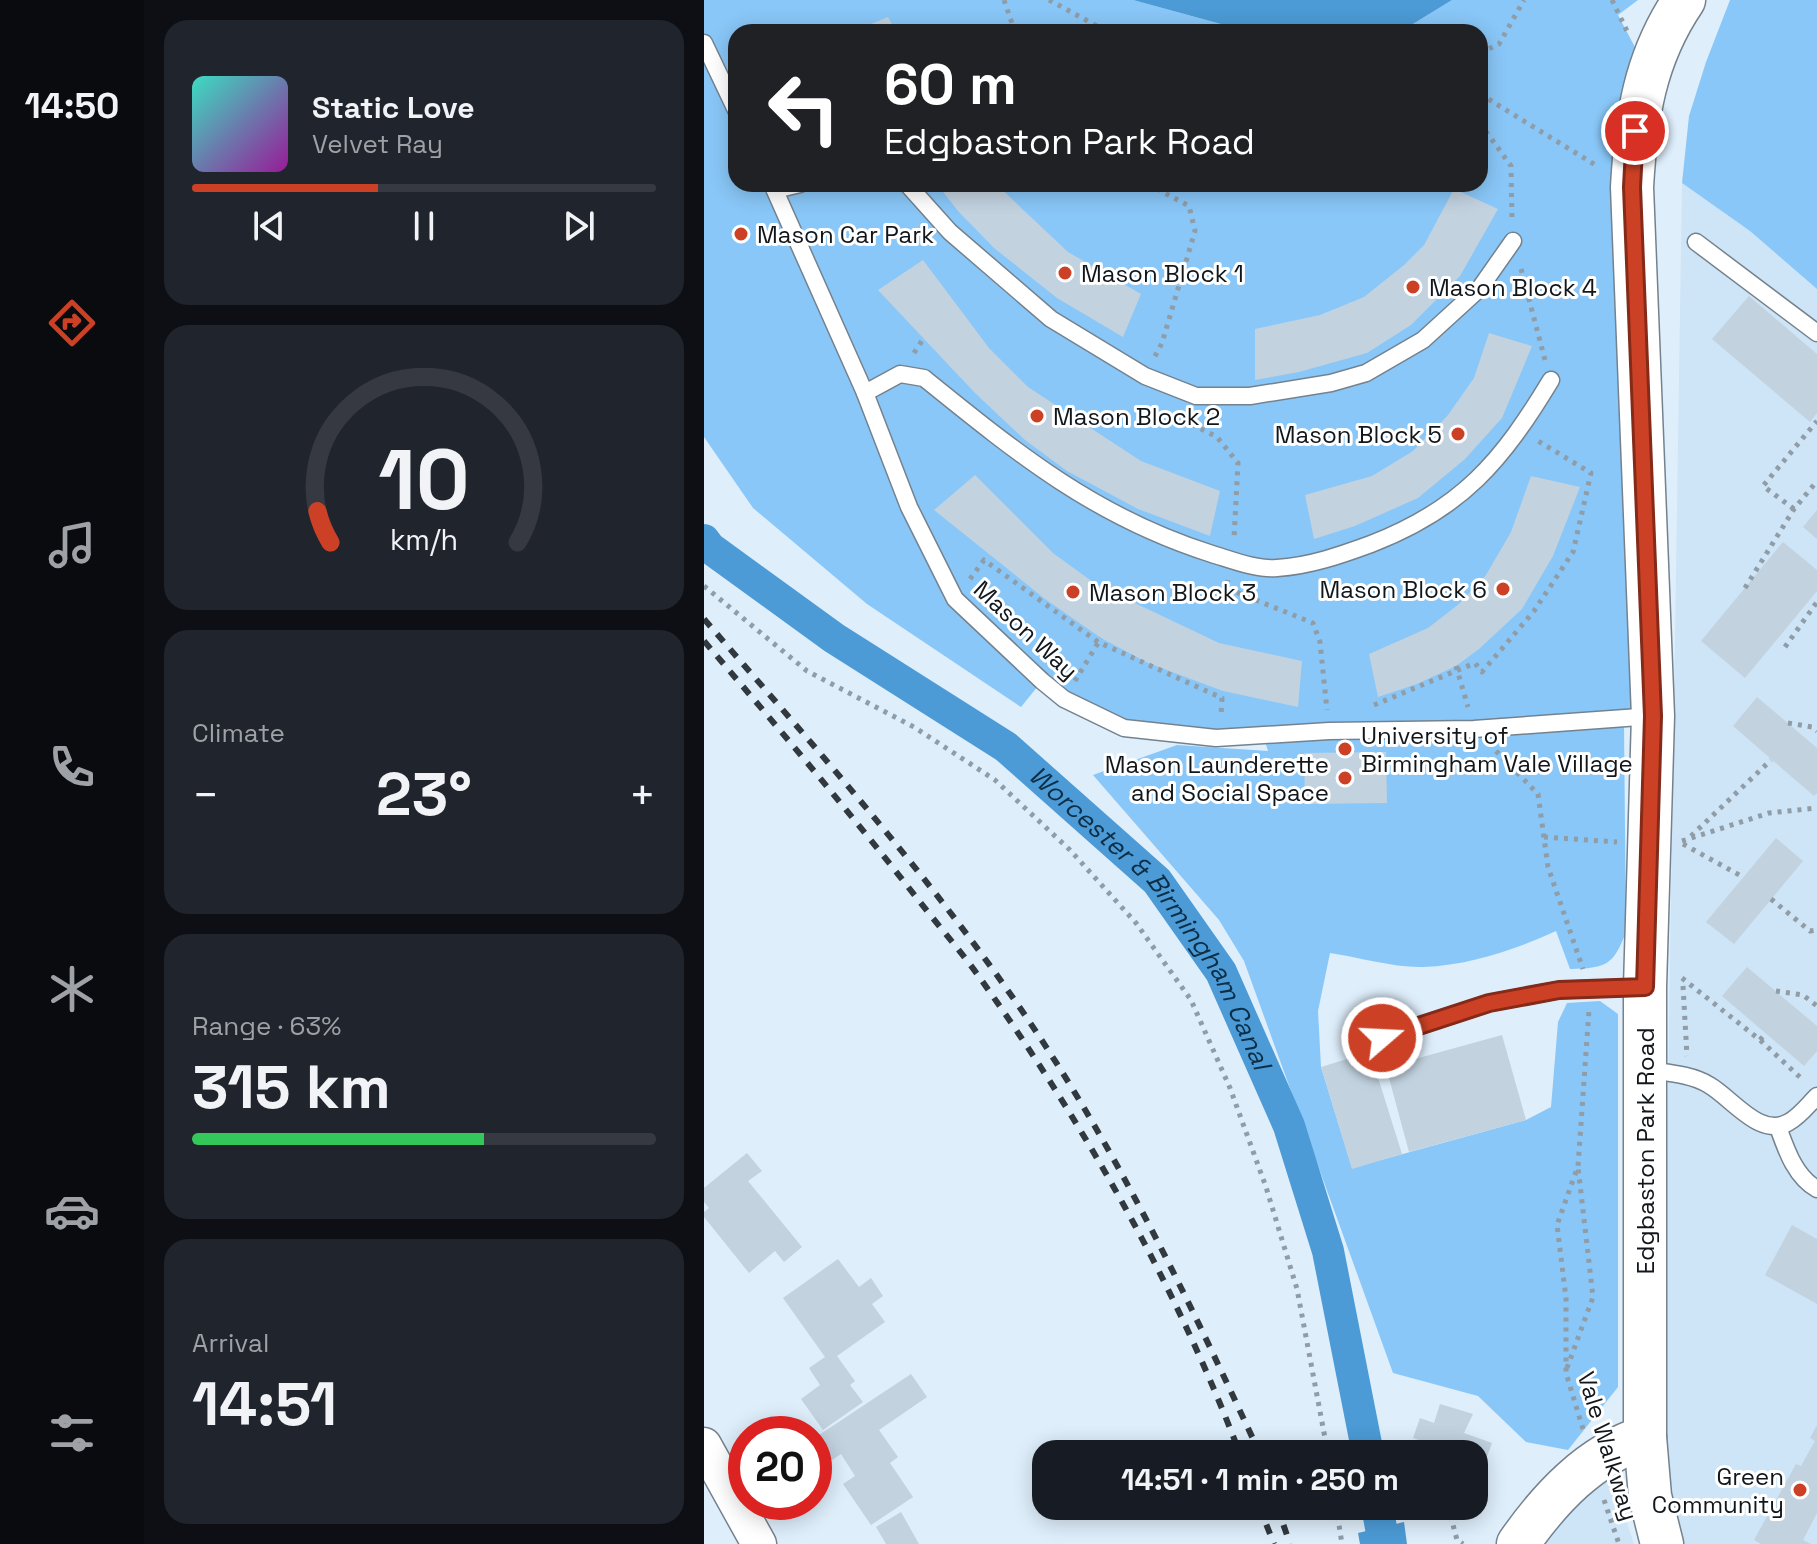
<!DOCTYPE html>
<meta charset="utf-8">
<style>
:root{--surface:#171b24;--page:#20242c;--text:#f1f3f6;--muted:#9ea1a6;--line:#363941;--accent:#cc4125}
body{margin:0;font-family:"Space Grotesk",sans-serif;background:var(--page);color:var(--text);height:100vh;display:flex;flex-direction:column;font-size:30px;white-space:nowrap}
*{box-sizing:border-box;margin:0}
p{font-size:26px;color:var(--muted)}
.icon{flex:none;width:44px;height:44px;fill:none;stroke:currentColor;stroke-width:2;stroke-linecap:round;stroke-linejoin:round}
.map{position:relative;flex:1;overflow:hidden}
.side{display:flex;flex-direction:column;gap:20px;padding:20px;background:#0d0f14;width:560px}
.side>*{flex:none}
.hud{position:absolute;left:24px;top:24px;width:760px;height:168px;border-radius:24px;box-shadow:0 4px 20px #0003;background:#202124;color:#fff;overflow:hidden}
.speed{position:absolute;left:24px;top:1416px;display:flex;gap:16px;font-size:40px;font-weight:700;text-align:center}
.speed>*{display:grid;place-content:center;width:104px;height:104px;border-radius:50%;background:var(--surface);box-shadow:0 4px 20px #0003;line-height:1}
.speed .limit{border:12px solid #d22;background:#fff;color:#111}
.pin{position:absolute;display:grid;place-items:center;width:68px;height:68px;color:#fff;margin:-34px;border:4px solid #fff;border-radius:50%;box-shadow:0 2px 8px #0007}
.me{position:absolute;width:88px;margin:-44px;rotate:71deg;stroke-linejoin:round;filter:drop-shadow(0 0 6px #0008)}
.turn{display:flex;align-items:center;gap:28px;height:168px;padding:0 24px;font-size:36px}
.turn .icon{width:104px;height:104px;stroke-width:2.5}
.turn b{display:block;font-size:56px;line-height:68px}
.big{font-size:60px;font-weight:600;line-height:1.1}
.side .tile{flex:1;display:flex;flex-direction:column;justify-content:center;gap:12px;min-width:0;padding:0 28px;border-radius:24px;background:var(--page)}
.side .dial{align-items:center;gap:0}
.dial svg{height:208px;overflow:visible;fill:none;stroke:var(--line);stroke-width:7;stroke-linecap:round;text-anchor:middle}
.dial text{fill:var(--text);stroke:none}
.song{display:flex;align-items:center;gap:24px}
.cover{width:96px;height:96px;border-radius:12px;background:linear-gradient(135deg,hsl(170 70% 55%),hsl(300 70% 35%))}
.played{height:8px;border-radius:4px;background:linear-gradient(90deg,var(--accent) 40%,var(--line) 40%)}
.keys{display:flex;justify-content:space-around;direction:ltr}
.heat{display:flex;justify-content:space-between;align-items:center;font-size:44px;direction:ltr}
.charge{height:12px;border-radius:6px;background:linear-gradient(90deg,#34c759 63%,var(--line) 0)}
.trip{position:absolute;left:328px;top:1440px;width:456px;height:80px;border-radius:24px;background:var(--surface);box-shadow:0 4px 20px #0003;font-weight:600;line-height:80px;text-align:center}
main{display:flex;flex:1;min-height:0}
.tab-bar{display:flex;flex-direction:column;width:144px;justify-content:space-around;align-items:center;background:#090b0e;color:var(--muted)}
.tab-bar .icon{width:56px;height:56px}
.tab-bar .on{color:var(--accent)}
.tab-bar b{font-size:36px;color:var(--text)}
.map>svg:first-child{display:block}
</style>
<main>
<nav class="tab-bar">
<b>14:50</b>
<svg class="icon on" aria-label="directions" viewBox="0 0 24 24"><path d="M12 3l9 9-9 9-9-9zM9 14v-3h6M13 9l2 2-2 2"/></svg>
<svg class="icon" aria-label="music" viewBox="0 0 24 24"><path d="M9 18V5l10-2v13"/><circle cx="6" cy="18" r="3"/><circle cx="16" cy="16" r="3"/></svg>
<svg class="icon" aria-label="phone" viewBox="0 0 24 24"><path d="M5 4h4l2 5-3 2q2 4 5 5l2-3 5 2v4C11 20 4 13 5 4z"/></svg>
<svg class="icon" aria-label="climate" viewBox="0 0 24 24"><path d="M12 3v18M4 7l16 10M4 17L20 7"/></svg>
<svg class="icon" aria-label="car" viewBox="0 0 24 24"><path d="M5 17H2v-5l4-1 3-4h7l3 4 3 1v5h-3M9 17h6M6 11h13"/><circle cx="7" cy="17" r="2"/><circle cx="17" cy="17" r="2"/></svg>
<svg class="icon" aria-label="filters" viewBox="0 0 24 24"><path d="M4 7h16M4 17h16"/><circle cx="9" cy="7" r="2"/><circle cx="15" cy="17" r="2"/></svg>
</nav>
<section class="side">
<div class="tile">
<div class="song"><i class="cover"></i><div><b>Static Love</b><p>Velvet Ray</p></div></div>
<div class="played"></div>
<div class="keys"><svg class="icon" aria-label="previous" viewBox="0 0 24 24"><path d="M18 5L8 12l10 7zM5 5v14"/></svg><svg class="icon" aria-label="pause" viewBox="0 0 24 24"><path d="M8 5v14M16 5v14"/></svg><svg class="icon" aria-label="next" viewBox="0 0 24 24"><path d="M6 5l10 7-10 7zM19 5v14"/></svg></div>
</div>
<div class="tile dial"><svg viewBox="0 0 100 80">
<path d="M14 69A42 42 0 1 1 86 69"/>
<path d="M14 69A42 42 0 0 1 9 57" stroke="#cc4125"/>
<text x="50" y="56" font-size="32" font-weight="700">10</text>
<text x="50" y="72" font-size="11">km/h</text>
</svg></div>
<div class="tile"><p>Climate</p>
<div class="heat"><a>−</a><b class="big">23°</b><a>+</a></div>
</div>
<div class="tile"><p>Range · 63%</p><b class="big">315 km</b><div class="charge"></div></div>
<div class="tile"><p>Arrival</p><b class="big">14:51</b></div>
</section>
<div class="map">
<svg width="1113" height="1544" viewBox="0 0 1113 1544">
<rect width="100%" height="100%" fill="#deeefb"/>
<g fill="#cee4f7">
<path d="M978 183 1046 231 1113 289V1544H979L965 1495 959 1422Z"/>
<path d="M907 1473 930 1544H835L853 1521Z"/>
</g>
<g fill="#89c7f8">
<path d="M0 0H429L546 32H32V184H776V32H696L748 0H934L914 15 943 70 949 716 920 724 922 932C909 966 902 968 866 969L852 931C810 950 766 965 719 967 691 968 654 957 626 953L614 1011 617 1067 648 1168 822 1120 847 1107 854 1022 863 1003 896 1001 914 1014V1387L864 1450 822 1442 774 1396 689 1373 540 961 515 920 389 775 473 745 564 751 559 735 420 728 338 681 317 707 163 604 49 508 0 437Z"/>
<path d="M1026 0H1113V289L1046 231 978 183 985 116 1002 62Z"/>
</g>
<g fill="#4c9bd6">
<path d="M429 0H748L696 32H546Z"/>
<path d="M700 1522 703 1544H656L654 1533Z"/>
</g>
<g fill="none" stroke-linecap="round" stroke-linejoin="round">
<g stroke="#4c9bd6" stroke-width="32">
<path id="s1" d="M0 540 6 548 130 638 302 747 453 881 517 972 585 1126 624 1251 664 1454"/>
<path d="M673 1506 680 1544"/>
</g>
</g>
<g fill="#c2d2df">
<path d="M184 17 192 32H148Z"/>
<path d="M233 184H292L364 252 437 294 419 337 353 298 290 248 254 211Z"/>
<path d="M750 189 794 209 756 276 707 325 663 353 595 372 551 380V329L616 315 660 297 700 265 720 245Z"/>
<path d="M219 260 285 348 324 387 437 461 516 491 506 536 434 509 363 471 321 440 271 393 174 290Z"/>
<path d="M1045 296 1113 354V413L1106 422 1008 339Z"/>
<path d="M785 333 828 346 798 418 761 459 714 498 651 526 610 539 601 495 668 476 709 451 744 415 770 378Z"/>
<path d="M271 475 349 553 393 585 515 643 598 661 594 707 519 691 444 663 397 638 341 599 230 510Z"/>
<path d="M827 476 876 487 849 556 818 609 775 649 752 666 713 684 674 697 665 654 724 628 755 604 782 575 807 532Z"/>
<path d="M1113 510V539L1099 527Z"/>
<path d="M1079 542 1113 570V591L1041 678 997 641Z"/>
<path d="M1053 697 1113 748V793L1110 796 1029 726Z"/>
<path d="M682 752 683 803 601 804 600 753Z"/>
<path d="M1072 838 1099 861 1030 944 1002 922Z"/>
<path d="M1043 967 1113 1026V1051L1100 1066 1018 996Z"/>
<path d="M798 1035 822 1120 705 1152 682 1067Z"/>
<path d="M666 1052 698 1154 648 1169 617 1067Z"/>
<path d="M43 1153 58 1171 44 1181 98 1247 80 1262 71 1251 45 1273 0 1217V1212L5 1208 0 1202V1188Z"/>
<path d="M1088 1225 1113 1239V1304L1061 1275Z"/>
<path d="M134 1259 155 1287 167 1278 179 1296 168 1304 181 1322 133 1356 151 1381 146 1385 159 1402 119 1430 97 1399 116 1385 105 1368 121 1357 79 1298Z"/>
<path d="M207 1374 223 1397 175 1430 194 1457 186 1463 209 1497 167 1525 139 1484 151 1476 137 1454 128 1460 112 1437Z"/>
<path d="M736 1404 769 1414 760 1433 788 1443 770 1492V1454H716L720 1442 709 1438 716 1418 730 1423Z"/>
<path d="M1113 1425V1513L1099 1540 1107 1544H1057L1050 1540 1092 1464 1097 1466 1111 1441 1106 1438Z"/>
<path d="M197 1512 215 1544H182L172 1527Z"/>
</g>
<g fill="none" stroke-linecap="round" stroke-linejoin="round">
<g stroke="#74828e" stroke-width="19">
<g id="service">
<path d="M0 43 32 110"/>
<path d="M68 184 161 393 205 507 251 599 338 681 360 699 420 728 512 738 625 731 770 729 949 716"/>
<path d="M203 184 246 232 347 319 441 376 492 396H546L627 383 662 373 719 340 776 288 809 241"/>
<path d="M71 190 96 184"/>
<path d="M992 242 1113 333"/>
<path d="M161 393 196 374 220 378C314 454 391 517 508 554 528 560 553 570 573 568 606 566 637 555 667 544 758 509 798 461 847 380"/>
<path d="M678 1038 785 1003 855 990 940 987"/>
<path d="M944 1070C963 1073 987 1074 1005 1085 1028 1098 1056 1139 1085 1122 1096 1116 1104 1105 1113 1096"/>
<path d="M1074 1127C1082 1149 1091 1177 1113 1189"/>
</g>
</g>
<g stroke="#74828e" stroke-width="37">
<path id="minor" d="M0 1445 55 1544"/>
</g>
<g stroke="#74828e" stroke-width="45">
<g id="tertiary">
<path d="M814 1544C846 1498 886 1455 941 1437"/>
<path d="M958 1544 946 1496 941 1437V987L949 716 928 187C932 118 940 59 980 0"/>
</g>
</g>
<g stroke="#909ca6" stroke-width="5" stroke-dasharray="4 6" stroke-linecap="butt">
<path d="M300 0 311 32"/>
<path d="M345 0 404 32"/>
<path d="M908 0 923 31"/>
<path d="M776 53 795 44 820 0"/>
<path d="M776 94 893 166"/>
<path d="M776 123 807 166 808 220"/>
<path d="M444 184 485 206 491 231 458 343 450 358"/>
<path d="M817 269 841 360"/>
<path d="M210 353 219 339"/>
<path d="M470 415 513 437 534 463 530 539"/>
<path d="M1090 509 1059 486 1113 421"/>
<path d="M266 579 280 560 394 642 518 698 517 716"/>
<path d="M524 580 522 588 609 623 616 642 623 710"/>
<path d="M0 586 103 671 210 727 291 780 366 850 432 923 487 1000 526 1088 562 1187 593 1289 624 1454"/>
<path d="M1041 588 1090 509 1113 481"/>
<path d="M1081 647 1113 602"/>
<path d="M752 666 764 707"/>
<path d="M371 681 397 638"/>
<path d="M670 705 771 663 778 672 830 611 869 552 887 473 834 441"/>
<path d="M1084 723 1108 727 1113 731"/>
<path d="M792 751 834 794 844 867 879 969"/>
<path d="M987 836 1067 760"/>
<path d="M840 837 913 842"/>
<path d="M978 841 1065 813 1113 808"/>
<path d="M979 844 1039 877"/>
<path d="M1067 899 1106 931 1113 930"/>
<path d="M978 978 1056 1040 1099 1080"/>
<path d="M979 986 983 1056"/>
<path d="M1072 991 1099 995 1113 1006"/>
<path d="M1056 1040 1062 1033"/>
<path d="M863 1368 889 1297 874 1167"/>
<path d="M879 1429 862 1373V1298L853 1225 874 1166 885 1010"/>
<path d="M900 1500 915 1544"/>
<path d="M632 1506 638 1544"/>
<path d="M744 1506 753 1540 759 1544"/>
</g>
<use href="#service" stroke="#fff" stroke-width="16"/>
<use href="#minor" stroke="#fff" stroke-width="34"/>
<use href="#tertiary" stroke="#fff" stroke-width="42"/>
<g stroke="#31383e" stroke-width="6" stroke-dasharray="10 10" stroke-linecap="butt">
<path d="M0 619C115 752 235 886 333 1033 421 1166 489 1309 556 1454"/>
<path d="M0 641C72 725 144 810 212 897 233 924 256 950 276 978 380 1124 472 1285 536 1454"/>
<path d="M555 1506 570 1544"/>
<path d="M573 1506 586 1544"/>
</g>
</g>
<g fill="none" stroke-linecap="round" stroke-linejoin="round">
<g stroke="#852a18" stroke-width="20">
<path id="route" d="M678 1038 785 1003 855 990 941 987 949 716 928 187 931 131"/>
</g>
<use href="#route" stroke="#cc4125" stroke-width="14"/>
</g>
<g fill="#cc4125" stroke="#fff" stroke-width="3">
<circle cx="37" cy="234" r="8"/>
<circle cx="361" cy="273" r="8"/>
<circle cx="709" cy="287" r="8"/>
<circle cx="333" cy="416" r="8"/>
<circle cx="754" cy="434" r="8"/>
<circle cx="799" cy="589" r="8"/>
<circle cx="369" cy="592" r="8"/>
<circle cx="641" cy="749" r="8"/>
<circle cx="641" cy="778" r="8"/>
<circle cx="1096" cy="1490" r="8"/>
</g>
<g text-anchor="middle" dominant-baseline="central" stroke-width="6" stroke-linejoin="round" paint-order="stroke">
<g font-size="24" fill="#11161b" stroke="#fff" text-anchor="start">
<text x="53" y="234">Mason Car Park</text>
<text x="377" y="273">Mason Block 1</text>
<text x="725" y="287">Mason Block 4</text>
<text x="349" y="416">Mason Block 2</text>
<text x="738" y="434" text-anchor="end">Mason Block 5</text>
<text x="783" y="589" text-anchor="end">Mason Block 6</text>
<text x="385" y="592">Mason Block 3</text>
<text x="657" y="735">University of<tspan x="657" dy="28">Birmingham Vale Village</tspan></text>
<text x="625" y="764" text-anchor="end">Mason Launderette<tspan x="625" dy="28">and Social Space</tspan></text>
<text x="1080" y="1476" text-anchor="end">Green<tspan x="1080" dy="28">Community</tspan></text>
</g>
<g font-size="24" fill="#11161b" stroke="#fff">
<text transform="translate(322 630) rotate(43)">Mason Way</text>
<text transform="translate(941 1151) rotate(-90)">Edgbaston Park Road</text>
<text transform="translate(904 1446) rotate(73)">Vale Walkway</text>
</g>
<g font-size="26" font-style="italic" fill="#0c2e47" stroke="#fff">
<text stroke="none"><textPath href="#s1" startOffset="594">Worcester &amp; Birmingham Canal</textPath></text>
</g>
</g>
</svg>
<div class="speed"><div class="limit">20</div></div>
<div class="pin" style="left:931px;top:131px;background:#d93025"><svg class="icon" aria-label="arrive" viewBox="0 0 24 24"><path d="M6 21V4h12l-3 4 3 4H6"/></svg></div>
<svg class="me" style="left:678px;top:1038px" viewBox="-20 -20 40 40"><circle r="17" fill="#cc4125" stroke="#fff" stroke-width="3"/><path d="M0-11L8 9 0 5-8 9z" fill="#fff"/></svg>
<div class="trip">14:51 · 1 min · 250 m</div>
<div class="hud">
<div class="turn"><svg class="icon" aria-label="left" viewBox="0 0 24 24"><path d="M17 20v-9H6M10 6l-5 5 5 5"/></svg><div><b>60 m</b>Edgbaston Park Road</div></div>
</div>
</div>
</main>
